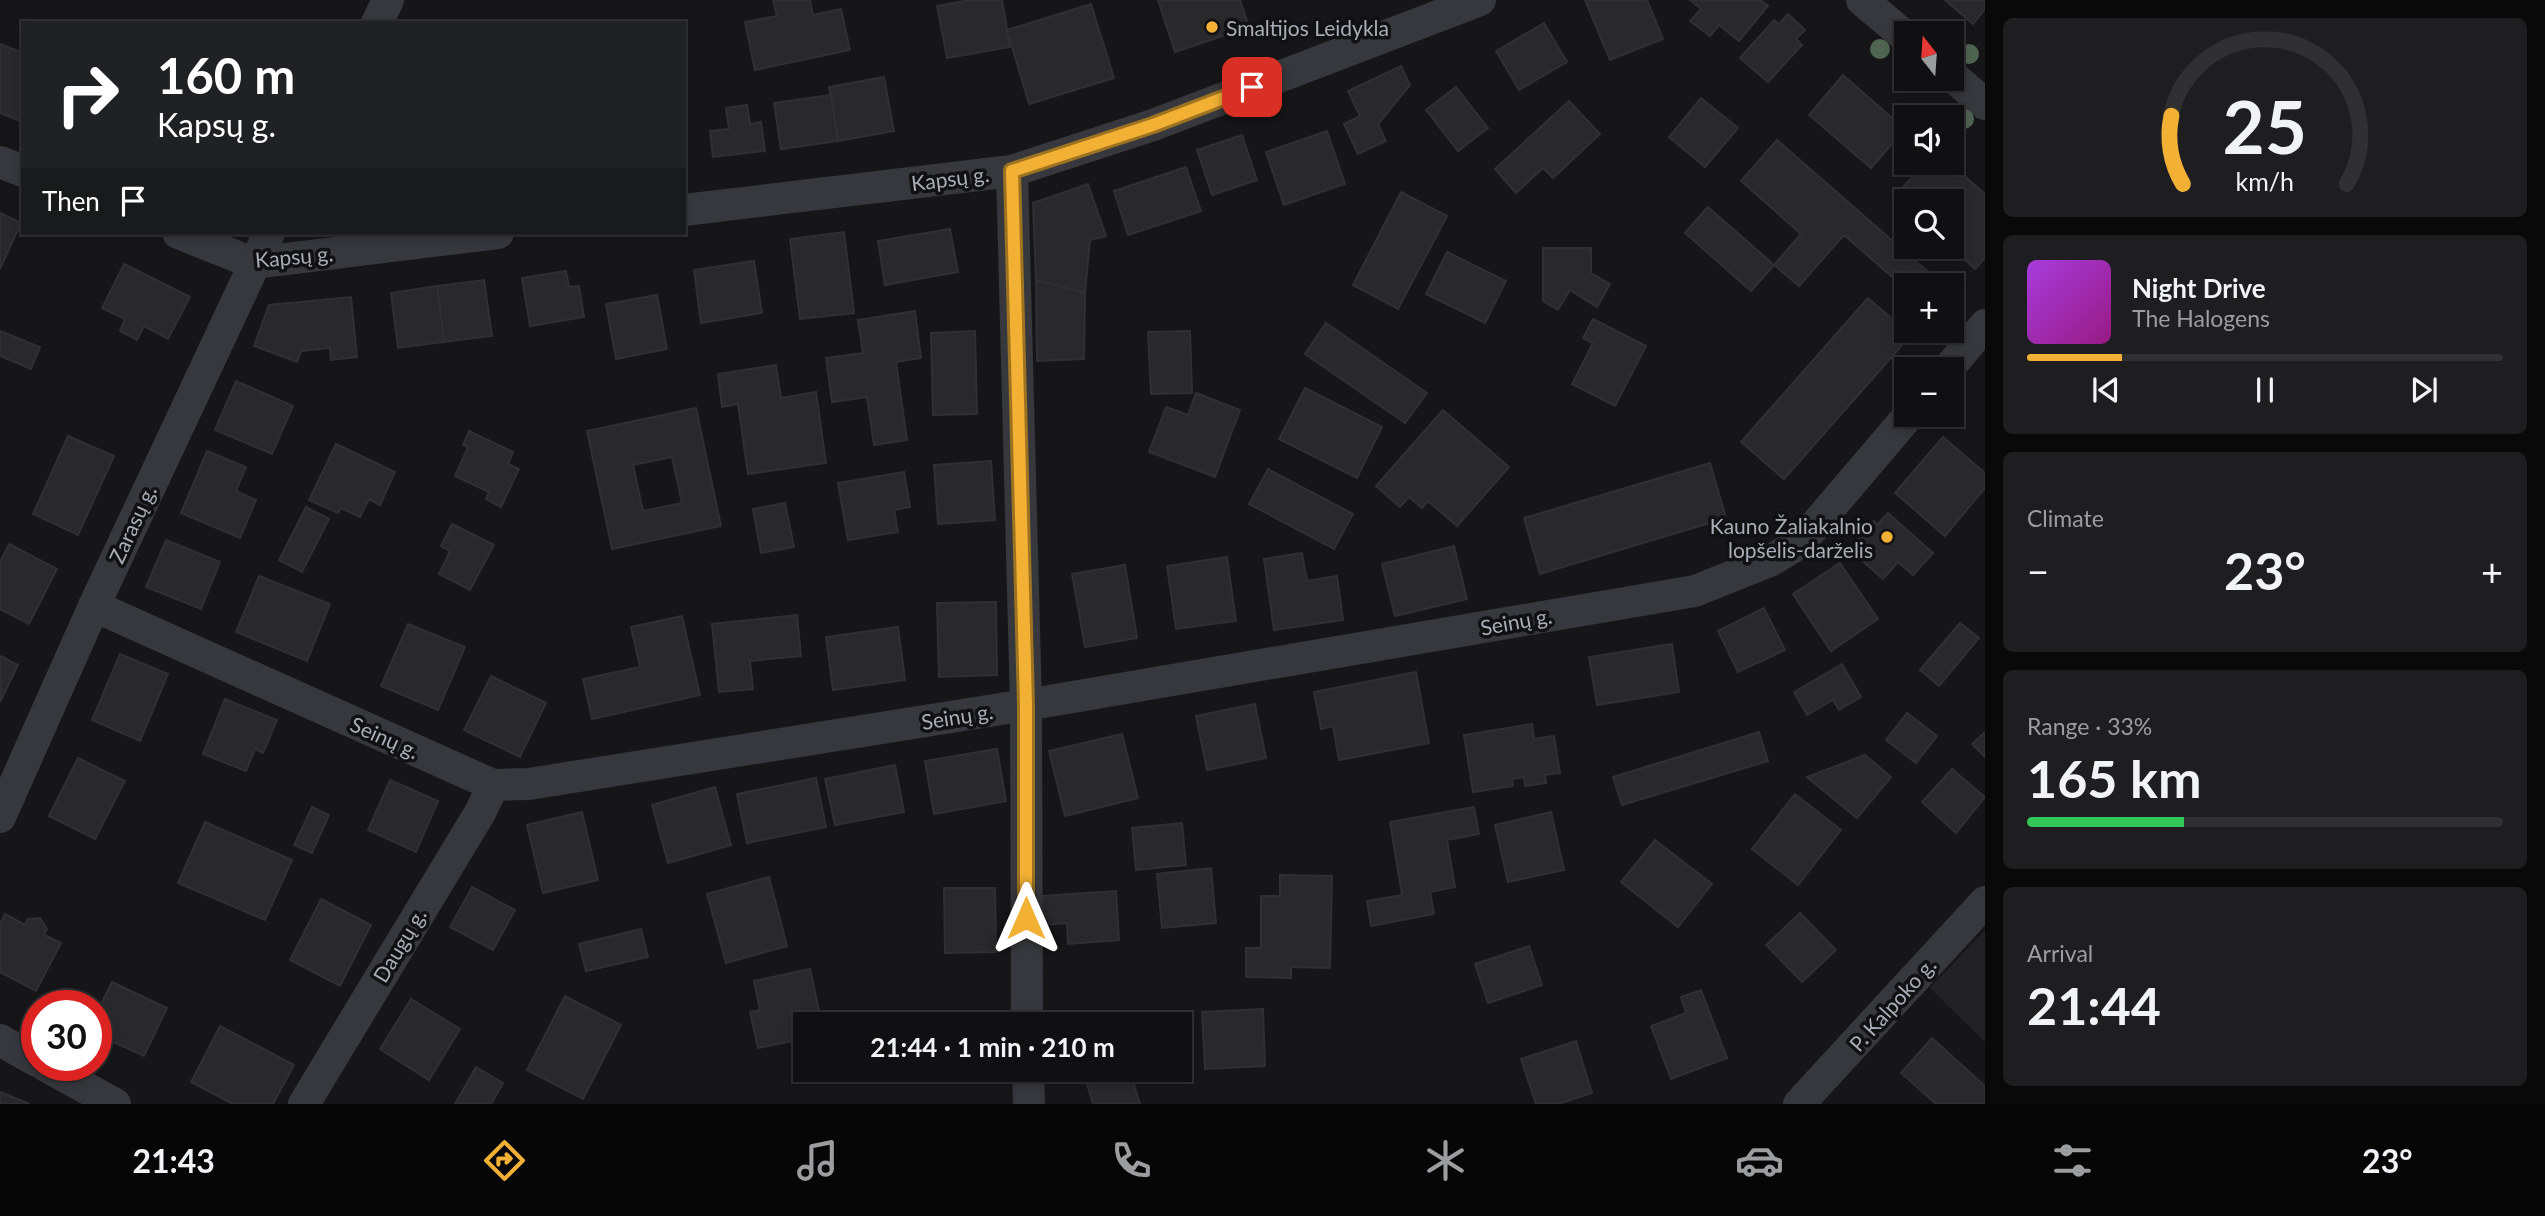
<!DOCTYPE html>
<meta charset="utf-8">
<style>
:root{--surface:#101012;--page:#1e1e20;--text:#f1f3f6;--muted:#9c9d9f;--line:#303032;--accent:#f2b134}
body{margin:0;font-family:Lato,sans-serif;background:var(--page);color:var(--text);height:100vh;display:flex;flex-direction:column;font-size:26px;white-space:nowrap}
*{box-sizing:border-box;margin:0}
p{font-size:23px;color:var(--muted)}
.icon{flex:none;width:38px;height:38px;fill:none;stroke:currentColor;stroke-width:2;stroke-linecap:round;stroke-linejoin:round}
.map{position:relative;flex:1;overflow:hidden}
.sheet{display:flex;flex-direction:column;gap:18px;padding:18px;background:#09090a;width:560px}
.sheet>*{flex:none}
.top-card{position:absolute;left:21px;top:21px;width:665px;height:214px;border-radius:0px;box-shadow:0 4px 10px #0003,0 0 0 2px var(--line);background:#202124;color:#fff;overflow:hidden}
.needle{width:46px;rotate:343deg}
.controls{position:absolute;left:1894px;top:21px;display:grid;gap:14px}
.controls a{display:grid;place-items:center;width:70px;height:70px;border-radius:0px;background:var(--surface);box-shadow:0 4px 10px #0003,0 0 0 2px var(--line);font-size:35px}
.speed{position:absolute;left:21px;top:990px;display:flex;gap:14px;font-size:35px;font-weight:700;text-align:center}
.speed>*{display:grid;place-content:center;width:91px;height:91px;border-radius:50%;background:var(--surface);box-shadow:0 4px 10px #0003,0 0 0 2px var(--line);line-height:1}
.speed .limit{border:10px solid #d22;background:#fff;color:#111}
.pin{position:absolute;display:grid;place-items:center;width:60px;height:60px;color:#fff;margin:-30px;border-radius:14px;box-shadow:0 4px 10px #0006}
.me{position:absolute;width:77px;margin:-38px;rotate:0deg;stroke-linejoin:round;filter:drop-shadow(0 0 5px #0008)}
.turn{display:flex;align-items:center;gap:24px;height:147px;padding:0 21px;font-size:32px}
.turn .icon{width:91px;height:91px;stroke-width:2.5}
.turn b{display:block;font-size:49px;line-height:60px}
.then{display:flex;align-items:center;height:66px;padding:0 21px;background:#0003;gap:14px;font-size:26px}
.big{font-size:52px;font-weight:700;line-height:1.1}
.sheet .card{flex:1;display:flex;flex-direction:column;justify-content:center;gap:10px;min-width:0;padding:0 24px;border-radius:10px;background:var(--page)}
.sheet .dial{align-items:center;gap:0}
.dial svg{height:182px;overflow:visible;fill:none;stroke:var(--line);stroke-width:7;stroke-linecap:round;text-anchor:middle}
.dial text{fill:var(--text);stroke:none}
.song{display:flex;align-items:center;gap:21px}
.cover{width:84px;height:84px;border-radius:10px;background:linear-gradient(135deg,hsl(280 70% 55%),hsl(310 70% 35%))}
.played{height:7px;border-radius:4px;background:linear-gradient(90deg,var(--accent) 20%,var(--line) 20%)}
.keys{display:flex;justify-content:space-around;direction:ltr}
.heat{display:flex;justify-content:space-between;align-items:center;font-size:38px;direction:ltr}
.charge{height:10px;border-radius:5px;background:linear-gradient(90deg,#34c759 33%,var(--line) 0)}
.trip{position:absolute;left:793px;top:1012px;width:399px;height:70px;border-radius:0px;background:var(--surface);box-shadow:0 4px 10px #0003,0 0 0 2px var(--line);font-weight:700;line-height:70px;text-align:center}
.tabs{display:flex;height:112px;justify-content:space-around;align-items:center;background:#060607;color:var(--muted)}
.tabs .icon{width:49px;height:49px}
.tabs .on{color:var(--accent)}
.tabs b{font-size:32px;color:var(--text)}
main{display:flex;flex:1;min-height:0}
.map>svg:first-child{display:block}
</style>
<main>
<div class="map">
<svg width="1985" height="1104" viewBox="0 0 1985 1104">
<rect width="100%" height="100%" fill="#161618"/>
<path fill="#222225" d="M1985 930V1042L1930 988Z"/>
<g fill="#29292c" stroke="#303034" stroke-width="2" fill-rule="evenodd">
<path d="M773 0H810L813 15 841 9 850 50 755 70 745 22 777 16Z"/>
<path d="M970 0H1002L1010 47 947 58 937 6Z"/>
<path d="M1158 0H1240L1249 27 1175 52Z"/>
<path d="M1585 0H1647L1663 39 1610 60Z"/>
<path d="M1690 0H1760L1768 6 1739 41 1719 25 1710 36 1690 21 1701 9Z"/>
<path d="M1945 0H1985V9L1973 24Z"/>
<path d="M1091 4 1114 78 1029 104 1007 30Z"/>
<path d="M1788 14 1805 30 1796 39 1802 45 1768 82 1740 58 1774 20 1779 24Z"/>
<path d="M1544 23 1567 62 1519 90 1496 51Z"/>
<path d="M0 44 23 53V122L0 113Z"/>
<path d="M1401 66 1410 85 1378 124 1386 141 1358 154 1344 124 1360 116 1348 91Z"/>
<path d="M1843 75 1905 129 1871 168 1809 115Z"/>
<path d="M884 77 894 131 838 141 829 87Z"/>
<path d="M1456 87 1488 128 1458 151 1426 110Z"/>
<path d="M831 95 838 141 781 149 774 103Z"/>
<path d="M1701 98 1738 128 1705 167 1669 137Z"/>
<path d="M1569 101 1600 134 1553 178 1543 168 1516 193 1495 169Z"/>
<path d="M747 105 750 124 761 122 765 151 713 157 710 131 729 129 726 108Z"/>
<path d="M1327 131 1345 184 1284 205 1266 152Z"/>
<path d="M1242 135 1257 180 1212 195 1197 150Z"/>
<path d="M1777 140 1943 285H1906V289L1844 235 1799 286 1774 265 1801 234 1741 181Z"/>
<path d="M1925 163H1950L1985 194V258L1975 269 1951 247V201H1906V206L1895 196Z"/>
<path d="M1186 167 1201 211 1128 235 1114 191Z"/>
<path d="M1088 184 1106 236 1090 240 1085 293 1036 280 1033 203Z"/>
<path d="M1401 192 1447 216 1398 309 1353 285Z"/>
<path d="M1708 207 1774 265 1751 291 1685 233Z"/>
<path d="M0 213 21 223 0 269Z"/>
<path d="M950 229 958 272 885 285 878 241Z"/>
<path d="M844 232 854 313 800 319 790 239Z"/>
<path d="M1543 248H1591V273L1610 284 1597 307 1570 290 1558 310 1543 301Z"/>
<path d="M1447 252 1506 281 1485 323 1426 294Z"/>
<path d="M754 261 762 313 701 323 694 270Z"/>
<path d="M124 264 190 297 168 339 144 326 137 340 120 331 125 319 102 308Z"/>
<path d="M566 271 569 287 579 286 584 317 530 326 522 278Z"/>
<path d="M484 280 492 336 444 342 437 286Z"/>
<path d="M1036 280 1085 293 1084 359 1037 361Z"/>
<path d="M437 286 444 342 398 348 391 293Z"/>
<path d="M657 295 667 349 616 359 606 304Z"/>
<path d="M351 297 357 357 331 360 330 348 301 351 297 362 254 346 269 305Z"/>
<path d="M1868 298 1911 335 1784 479 1741 442Z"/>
<path d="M915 311 921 358 896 362 907 440 874 445 867 397 832 402 826 358 863 353 858 320Z"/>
<path d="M1593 319 1646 346 1615 406 1572 384 1593 343 1583 338Z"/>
<path d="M1326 323 1427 393 1405 423 1305 354Z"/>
<path d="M0 331 40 347 31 369 0 356Z"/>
<path d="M975 331 977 414 933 415 931 333Z"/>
<path d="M1190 331 1192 393 1151 394 1148 332Z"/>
<path d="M776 365 781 398 816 392 826 463 748 474 738 404 722 407 718 374Z"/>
<path d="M236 381 293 406 272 454 215 430Z"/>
<path d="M1305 388 1382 427 1357 478 1279 439Z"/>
<path d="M1196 393 1240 410 1215 477 1149 452 1166 407 1188 415Z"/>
<path d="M696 408 721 526 612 549 587 431ZM672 457 682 503 643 511 633 465Z"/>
<path d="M1443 410 1509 467 1457 526 1428 501 1422 508 1409 497 1400 507 1376 486Z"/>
<path d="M469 431 513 452 508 464 519 469 501 507 486 499 489 492 455 476 468 447 463 445Z"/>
<path d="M68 436 114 456 78 535 33 514Z"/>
<path d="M1943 437 1985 473V488L1945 536 1895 493Z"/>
<path d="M336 444 395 472 380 505 369 499 360 517 341 508 338 513 309 500Z"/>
<path d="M207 451 246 467 236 491 256 500 240 538 181 513Z"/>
<path d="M991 461 995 520 938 524 934 465Z"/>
<path d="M1710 463 1726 518 1540 574 1524 518Z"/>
<path d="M1268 469 1353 514 1334 549 1249 504Z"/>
<path d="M904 472 910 507 894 510 898 532 848 540 838 483Z"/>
<path d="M785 503 794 547 761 553 753 509Z"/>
<path d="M306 507 329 519 302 572 279 560Z"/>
<path d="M1888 513 1933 553 1913 575 1898 562 1883 579 1849 549 1874 521 1877 525Z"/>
<path d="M452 524 494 545 470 590 439 574 450 551 441 546Z"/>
<path d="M166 540 220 562 201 609 146 587Z"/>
<path d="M9 544 57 569 29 624 0 609V562Z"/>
<path d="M1454 546 1467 599 1395 616 1382 564Z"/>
<path d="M1302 553 1307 581 1337 576 1343 620 1274 630 1264 559Z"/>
<path d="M1227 557 1236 621 1176 629 1167 566Z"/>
<path d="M1840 563 1878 619 1831 651 1793 594Z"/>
<path d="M1125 565 1137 638 1085 647 1072 574Z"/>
<path d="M259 576 330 604 307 661 236 632Z"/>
<path d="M996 602 997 675 939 677 937 603Z"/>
<path d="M1764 608 1785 650 1738 672 1718 631Z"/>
<path d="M797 615 801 656 750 661 753 689 719 692 712 624Z"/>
<path d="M682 616 700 695 592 719 583 679 640 667 631 627Z"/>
<path d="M1960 623 1979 638 1939 686 1920 670Z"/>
<path d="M408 624 465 647 438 710 381 686Z"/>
<path d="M898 627 905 680 833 690 826 637Z"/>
<path d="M1672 644 1679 692 1597 705 1589 657Z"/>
<path d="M120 654 168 674 140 741 92 720Z"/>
<path d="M0 656 18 665 0 702Z"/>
<path d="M1842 664 1861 697 1839 710 1833 700 1807 715 1794 692Z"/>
<path d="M1416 672 1429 743 1339 760 1333 726 1321 729 1314 692Z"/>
<path d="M491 676 546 703 520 757 464 730Z"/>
<path d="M225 699 277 720 263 753 255 749 246 771 203 754Z"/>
<path d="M1255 704 1266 758 1207 770 1196 716Z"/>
<path d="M1907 713 1937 736 1916 763 1886 740Z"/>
<path d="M1532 724 1534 739 1554 736 1560 773 1545 775 1546 783 1525 786 1524 777 1512 779 1513 786 1473 792 1464 735Z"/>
<path d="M1759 732 1768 761 1622 805 1613 777Z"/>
<path d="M1985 732V757L1972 744Z"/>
<path d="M1122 734 1138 798 1065 816 1049 751Z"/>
<path d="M997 749 1006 801 934 814 925 761Z"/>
<path d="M1865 755 1891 777 1857 818 1807 777Z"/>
<path d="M78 758 125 781 95 839 49 816Z"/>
<path d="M895 765 904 812 835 825 825 779Z"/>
<path d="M1952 769 1985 797 1956 833 1922 802Z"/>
<path d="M816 778 826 827 747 843 737 794Z"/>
<path d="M390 780 438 801 416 852 368 830Z"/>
<path d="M715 787 731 845 668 863 652 805Z"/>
<path d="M1795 794 1841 830 1798 885 1752 849Z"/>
<path d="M312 807 329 815 312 853 294 845Z"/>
<path d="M1474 807 1479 834 1447 840 1455 887 1430 892 1434 914 1371 926 1367 901 1402 895 1390 822Z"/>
<path d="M582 812 598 880 543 893 527 825Z"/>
<path d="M1551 812 1564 870 1508 882 1495 825Z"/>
<path d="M205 822 292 860 265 920 178 883Z"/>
<path d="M1182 823 1186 865 1136 870 1132 828Z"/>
<path d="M1655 840 1712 884 1678 927 1621 882Z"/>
<path d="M1211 868 1216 923 1162 928 1157 874Z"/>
<path d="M1280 875 1332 876 1330 968 1291 967V978L1246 977V948H1261V896H1280Z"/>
<path d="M769 877 787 946 726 963 707 894Z"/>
<path d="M472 887 515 910 493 950 450 927Z"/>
<path d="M944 888H995L996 952 945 953Z"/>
<path d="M1116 891 1119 940 1068 944 1067 923 1045 925 1043 896Z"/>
<path d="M321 899 371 925 340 986 290 960Z"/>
<path d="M1800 913 1836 950 1802 982 1766 945Z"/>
<path d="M5 914 25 925 28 919 40 918 47 929 44 935 61 943 36 991 0 972V924Z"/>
<path d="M641 929 648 957 586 971 579 944Z"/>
<path d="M1529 946 1542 985 1488 1003 1475 964Z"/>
<path d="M810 969 822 1024H805V1028L800 1029 802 1039 758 1048 750 1012 760 1010 754 981Z"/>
<path d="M112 982 167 1008 144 1056 96 1034V1014Z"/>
<path d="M1701 990 1727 1058 1671 1079 1651 1026 1686 1013 1681 997Z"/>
<path d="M565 996 621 1025 583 1099 527 1070Z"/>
<path d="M411 999 460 1029 429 1080 380 1049Z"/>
<path d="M1263 1009 1265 1066 1205 1069 1202 1012Z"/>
<path d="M995 1015V1024H934L933 1019Z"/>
<path d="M220 1026 294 1065 273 1104H233L191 1082Z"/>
<path d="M1932 1038 1985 1086V1104H1936L1901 1073Z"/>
<path d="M1576 1041 1592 1093 1558 1104H1536L1521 1059Z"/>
<path d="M476 1067 503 1083 491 1104H455Z"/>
<path d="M1129 1069 1140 1104H1093L1083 1070Z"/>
<path d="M0 1092 30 1104H0Z"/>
</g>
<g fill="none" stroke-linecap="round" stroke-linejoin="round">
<g stroke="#37383d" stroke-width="32">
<path d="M1862 0 1906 37"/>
<path d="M377 23 388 0"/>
<path d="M1951 75 1985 104"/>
<path d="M0 162 23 171"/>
<path d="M1012 171 1026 705 1027 1024"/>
<path d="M684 210 1012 171 1153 125 1480 0"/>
<path d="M178 233 253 263 498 233"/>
<path d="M1948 369 1985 325"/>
<path d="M94 606 493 785 529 784 1026 705 1695 591 1770 561 1801 542 1909 415"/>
<path d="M0 817 94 606 269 233"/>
<path d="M0 1040 37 1061"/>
<path d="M46 1066 115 1104"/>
<path d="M1028 1069 1029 1104"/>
<path d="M304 1104 481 811 493 785"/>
<path d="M1799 1104 1985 902"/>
</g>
</g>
<g fill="#506452">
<circle cx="1880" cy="49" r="10"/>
<circle cx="1969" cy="54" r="10"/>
<circle cx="1964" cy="119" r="10"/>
</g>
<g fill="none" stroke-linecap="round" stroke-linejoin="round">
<g stroke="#9d7322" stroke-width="18">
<path id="route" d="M1026 918V705L1012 171 1153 125 1252 87"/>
</g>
<use href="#route" stroke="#f2b134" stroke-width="12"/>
</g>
<g fill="#f2b134" stroke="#111113" stroke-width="2.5">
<circle cx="1212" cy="27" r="7"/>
<circle cx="1887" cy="537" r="7"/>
</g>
<g text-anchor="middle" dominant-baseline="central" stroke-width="7" stroke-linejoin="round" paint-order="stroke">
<g font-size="21" fill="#a8adb8" stroke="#111113" text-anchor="start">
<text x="1226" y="27">Smaltijos Leidykla</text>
<text x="1873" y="525" text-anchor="end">Kauno Žaliakalnio<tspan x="1873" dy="24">lopšelis-darželis</tspan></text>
</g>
<g font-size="21" fill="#a8adb8" stroke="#111113">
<text transform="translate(950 178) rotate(-7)">Kapsų g.</text>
<text transform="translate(294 256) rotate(-5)">Kapsų g.</text>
<text transform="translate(132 524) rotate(-65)">Zarasų g.</text>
<text transform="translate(1516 621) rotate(-10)">Seinų g.</text>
<text transform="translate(957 716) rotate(-9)">Seinų g.</text>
<text transform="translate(385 737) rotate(24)">Seinų g.</text>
<text transform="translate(399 945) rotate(-59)">Daugų g.</text>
<text transform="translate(1892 1004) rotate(-48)">P. Kalpoko g.</text>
</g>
</g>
</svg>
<div class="controls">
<a><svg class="needle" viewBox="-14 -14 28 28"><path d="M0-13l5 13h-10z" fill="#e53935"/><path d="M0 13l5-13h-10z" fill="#9c9d9f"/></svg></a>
<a><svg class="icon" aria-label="sound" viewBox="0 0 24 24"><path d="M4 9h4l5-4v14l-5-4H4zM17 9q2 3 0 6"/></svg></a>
<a><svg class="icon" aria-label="search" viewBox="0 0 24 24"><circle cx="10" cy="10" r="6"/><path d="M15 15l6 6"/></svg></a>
<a>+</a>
<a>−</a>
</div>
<div class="speed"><div class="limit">30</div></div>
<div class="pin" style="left:1252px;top:87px;background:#d93025"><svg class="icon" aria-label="arrive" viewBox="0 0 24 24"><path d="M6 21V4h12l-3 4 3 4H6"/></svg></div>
<svg class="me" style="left:1026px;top:918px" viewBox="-20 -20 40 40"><path d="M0-17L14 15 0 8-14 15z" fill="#f2b134" stroke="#fff" stroke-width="4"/></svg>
<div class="trip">21:44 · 1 min · 210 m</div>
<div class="top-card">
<div class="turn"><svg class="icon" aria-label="right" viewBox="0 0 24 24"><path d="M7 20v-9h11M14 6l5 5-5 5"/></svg><div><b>160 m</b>Kapsų g.</div></div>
<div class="then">Then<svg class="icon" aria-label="arrive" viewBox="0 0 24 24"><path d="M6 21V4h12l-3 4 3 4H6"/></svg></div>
</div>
</div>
<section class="sheet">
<div class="card dial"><svg viewBox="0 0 100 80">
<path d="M14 69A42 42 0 1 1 86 69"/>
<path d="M14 69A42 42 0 0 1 9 39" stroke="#f2b134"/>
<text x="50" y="56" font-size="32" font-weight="700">25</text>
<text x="50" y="72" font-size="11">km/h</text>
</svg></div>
<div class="card">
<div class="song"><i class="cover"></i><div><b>Night Drive</b><p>The Halogens</p></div></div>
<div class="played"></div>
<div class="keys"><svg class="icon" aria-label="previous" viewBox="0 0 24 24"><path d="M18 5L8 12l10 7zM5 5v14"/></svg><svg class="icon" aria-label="pause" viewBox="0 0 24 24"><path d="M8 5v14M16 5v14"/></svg><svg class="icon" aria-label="next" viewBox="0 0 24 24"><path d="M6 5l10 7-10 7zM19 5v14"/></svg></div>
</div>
<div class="card"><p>Climate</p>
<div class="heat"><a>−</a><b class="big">23°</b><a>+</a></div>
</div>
<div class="card"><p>Range · 33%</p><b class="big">165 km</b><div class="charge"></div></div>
<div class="card"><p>Arrival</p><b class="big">21:44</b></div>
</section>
</main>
<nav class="tabs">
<b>21:43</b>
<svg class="icon on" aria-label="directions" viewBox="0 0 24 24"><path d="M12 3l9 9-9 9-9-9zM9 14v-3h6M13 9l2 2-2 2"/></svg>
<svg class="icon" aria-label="music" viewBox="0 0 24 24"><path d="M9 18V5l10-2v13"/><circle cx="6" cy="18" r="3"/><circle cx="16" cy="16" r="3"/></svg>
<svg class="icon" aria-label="phone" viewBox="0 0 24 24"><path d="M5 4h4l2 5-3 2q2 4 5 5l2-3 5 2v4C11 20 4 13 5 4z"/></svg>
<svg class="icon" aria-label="climate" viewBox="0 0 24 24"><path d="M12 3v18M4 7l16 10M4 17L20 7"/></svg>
<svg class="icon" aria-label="car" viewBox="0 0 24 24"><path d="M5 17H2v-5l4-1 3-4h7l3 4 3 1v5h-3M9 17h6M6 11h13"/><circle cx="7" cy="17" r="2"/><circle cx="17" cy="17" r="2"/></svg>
<svg class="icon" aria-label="filters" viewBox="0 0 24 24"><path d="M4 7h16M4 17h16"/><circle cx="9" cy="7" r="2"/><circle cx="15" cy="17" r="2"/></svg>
<b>23°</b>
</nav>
